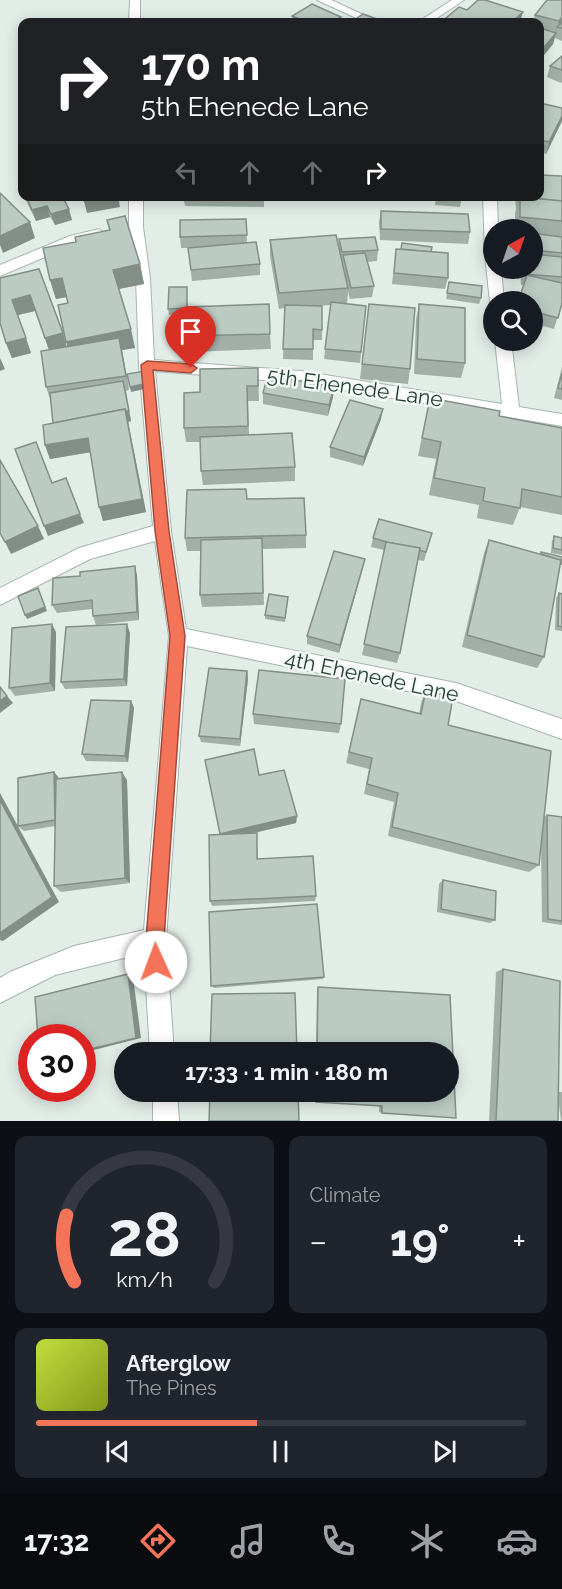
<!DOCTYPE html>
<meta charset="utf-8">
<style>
:root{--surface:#171b24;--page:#20242c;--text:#f1f3f6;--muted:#9ea1a6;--line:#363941;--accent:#f4745a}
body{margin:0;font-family:Raleway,sans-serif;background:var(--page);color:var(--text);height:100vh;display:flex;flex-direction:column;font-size:22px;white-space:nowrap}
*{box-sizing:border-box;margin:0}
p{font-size:20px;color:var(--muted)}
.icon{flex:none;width:33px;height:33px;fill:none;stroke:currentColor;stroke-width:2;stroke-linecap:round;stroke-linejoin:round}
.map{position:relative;height:1121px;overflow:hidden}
.drawer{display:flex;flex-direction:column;gap:15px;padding:15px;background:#0d0f14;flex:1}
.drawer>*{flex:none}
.guide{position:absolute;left:18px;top:18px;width:526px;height:183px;border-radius:12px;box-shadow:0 3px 15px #0003;background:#202124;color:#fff;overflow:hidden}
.needle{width:39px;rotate:40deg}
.controls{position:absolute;left:483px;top:219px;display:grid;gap:12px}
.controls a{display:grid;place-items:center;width:60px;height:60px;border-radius:50%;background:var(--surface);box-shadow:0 3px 15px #0003;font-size:30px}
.speed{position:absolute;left:18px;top:1024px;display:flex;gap:12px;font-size:30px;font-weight:700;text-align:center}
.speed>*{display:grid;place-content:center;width:78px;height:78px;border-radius:50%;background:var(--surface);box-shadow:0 3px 15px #0003;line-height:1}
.speed .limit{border:9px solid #d22;background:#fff;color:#111}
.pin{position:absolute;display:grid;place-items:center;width:51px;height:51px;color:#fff;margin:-62px -26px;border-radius:50% 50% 50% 0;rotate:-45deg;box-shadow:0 0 6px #0007}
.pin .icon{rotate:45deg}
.me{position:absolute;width:66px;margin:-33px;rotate:358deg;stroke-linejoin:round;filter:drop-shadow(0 0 4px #0008)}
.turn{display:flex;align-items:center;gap:21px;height:126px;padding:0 24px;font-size:27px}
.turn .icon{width:78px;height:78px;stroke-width:2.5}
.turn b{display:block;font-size:42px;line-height:51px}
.lanes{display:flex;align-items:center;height:57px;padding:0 24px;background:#0003;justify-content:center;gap:30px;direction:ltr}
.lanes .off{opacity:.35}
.big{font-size:45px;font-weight:700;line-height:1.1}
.drawer .card{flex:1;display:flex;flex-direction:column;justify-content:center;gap:9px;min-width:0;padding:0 21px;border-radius:12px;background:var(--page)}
.drawer .dial{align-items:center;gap:0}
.dial svg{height:156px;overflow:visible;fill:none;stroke:var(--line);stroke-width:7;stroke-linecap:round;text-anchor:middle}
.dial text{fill:var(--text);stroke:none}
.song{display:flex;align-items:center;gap:18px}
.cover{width:72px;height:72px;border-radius:9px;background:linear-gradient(135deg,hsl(70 70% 55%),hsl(70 70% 35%))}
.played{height:6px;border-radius:3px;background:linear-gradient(90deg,var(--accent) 45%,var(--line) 45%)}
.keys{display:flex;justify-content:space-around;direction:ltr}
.heat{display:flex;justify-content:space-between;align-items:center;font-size:33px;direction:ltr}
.drawer .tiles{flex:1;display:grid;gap:15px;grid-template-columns:1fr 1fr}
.card:last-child{grid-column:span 2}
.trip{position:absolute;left:114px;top:1042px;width:345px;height:60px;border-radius:30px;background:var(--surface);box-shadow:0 3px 15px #0003;font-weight:700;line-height:60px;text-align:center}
.tab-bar{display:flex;height:96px;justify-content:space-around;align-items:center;background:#090b0e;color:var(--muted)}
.tab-bar .icon{width:42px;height:42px}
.tab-bar .active{color:var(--accent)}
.tab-bar b{font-size:27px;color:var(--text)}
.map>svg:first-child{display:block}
</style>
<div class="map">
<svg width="562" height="1121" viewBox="0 0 562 1121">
<rect width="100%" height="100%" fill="#e3ede8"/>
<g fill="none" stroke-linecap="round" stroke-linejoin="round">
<g stroke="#a5b5af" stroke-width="2">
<g id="minor">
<path d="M130 0H140V22H129Z"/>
<path d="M317 0H331L379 22H365Z"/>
<path d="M452 0H464L431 22H418Z"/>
<path d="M129 196H143V227L150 278 154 360 301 371 502 404 495 340H511L519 407 562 414V426L301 383 155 371 171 531 186 629 456 683 562 719V739L456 701 187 646 166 939 174 1053H150L144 953 55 975 0 1003V978L10 972 74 946 144 930 169 636 155 541 90 559 0 605V588L79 548 153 526 139 365 136 278 129 227Z"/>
<path d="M483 196H497L498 230H494V268H501L504 302H494V306L490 302 485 255Z"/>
<path d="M99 229 106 234 104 237 78 243 0 276V265L70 236Z"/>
<path d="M153 1092H177L179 1121H153Z"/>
</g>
</g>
<use href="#minor" fill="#fff" fill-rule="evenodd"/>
</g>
<g fill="#a1afa8">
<path d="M562 0V41L555 38 553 44 540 60V22H533L535 15Z"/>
<path d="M467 10 520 22H445L446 18Z"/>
<path d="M292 16 341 17 340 22H292Z"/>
<path d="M562 56V82L561 83 547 77 550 66Z"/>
<path d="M540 103 562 108V121L546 154 543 153 540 173Z"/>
<path d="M562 176V303L554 329 532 323V302L524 285H521L520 268H532V230H515V213L516 209 515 196H540Z"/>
<path d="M24 196H62L72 220 55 225 50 217 36 221Z"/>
<path d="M183 196H264V207L185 206Z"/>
<path d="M436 196H462L460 207 435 205Z"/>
<path d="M381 211 470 232 468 244 380 240 379 222Z"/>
<path d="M246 219 247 243 260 264V275L192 281 188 248H181L180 237Z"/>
<path d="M107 220 140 264 144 284 119 289 135 348 122 350 129 390 126 391 131 421 128 422 146 512 103 521 90 452 50 459 45 445 53 423 51 402 46 387 49 350 35 311 18 315 31 353 12 358 6 343 0 278 63 333 67 347 68 303 66 297 56 299 50 280 76 242 109 230Z"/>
<path d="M339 239 378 250 377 261 367 262 374 286 372 297 350 299 348 292 347 304 366 306 360 363 324 359 331 305 316 306 322 330V340H313V360L283 359 285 308 279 309 270 256V240L338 244Z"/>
<path d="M396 249 431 252 448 278 445 289 392 284Z"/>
<path d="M449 282 481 298 479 304 446 299Z"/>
<path d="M187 287V314L169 315 168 309Z"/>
<path d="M369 304 410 369 408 384 360 379Z"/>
<path d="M419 304 465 363 461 378 414 374 416 319Z"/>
<path d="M270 334 271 349 189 352 187 336Z"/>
<path d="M562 367V400L554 398Z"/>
<path d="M258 368 259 401H248L249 435 295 467V481L203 485 201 471 200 442H186L184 428 200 392Z"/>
<path d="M263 393 333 397 328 416 263 404Z"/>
<path d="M430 398 499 416 562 428V515L520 507 513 525 477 518 479 505 429 495 436 459 418 456Z"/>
<path d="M381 419 363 466 330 457V447Z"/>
<path d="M247 499 306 535V548L262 549 264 605 202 607 200 595V551H187L185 538Z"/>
<path d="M432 533 424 561 418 560 400 653 397 663 362 655 384 550 371 547 373 538Z"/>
<path d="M554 536 562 538V555L551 553 552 541Z"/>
<path d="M489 540 544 657 537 668 462 647 484 553Z"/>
<path d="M363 567 339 653 307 644V636Z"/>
<path d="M137 575 139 620 96 625 93 616 92 609 57 613 52 605Z"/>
<path d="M559 593 562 594V631L555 630 556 598Z"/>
<path d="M288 601 285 622 265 619V615Z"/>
<path d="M56 632 55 691 15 696 9 688Z"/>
<path d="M130 633 127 686 65 689 61 682Z"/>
<path d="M247 671 248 679 240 746 201 742 199 736Z"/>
<path d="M426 690 448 725 544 817 547 815 562 817V925L542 922 541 842 539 865 529 872 388 836 394 802 364 794 369 769 346 763 361 699 419 714 421 703Z"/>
<path d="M131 701 134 708 128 762 86 761 82 754Z"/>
<path d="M253 714 341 724 339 733 254 724Z"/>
<path d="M54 772 59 779 127 780 130 883 61 892 54 886 55 826 24 831 18 826Z"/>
<path d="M259 775 297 816 296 823 254 833 257 839 258 859 316 896 315 901 212 906 210 901 220 834Z"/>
<path d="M443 880 495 920 490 923 437 912 439 884Z"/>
<path d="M503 969 558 1092H562V1121H561L558 1096V1121H489L496 972Z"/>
<path d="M324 977 323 979 214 988 211 986Z"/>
<path d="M318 987 450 995 456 1118 382 1113 379 1112V1106L316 1102 315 1101V1092H448V1053H316L317 989Z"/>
</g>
<g fill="#838e88">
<path d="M523 12 520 22H512Z"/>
<path d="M341 17 340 22H331Z"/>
<path d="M562 17V25L557 27 556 33 559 21Z"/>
<path d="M556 33 553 44 540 60V52Z"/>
<path d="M562 116V121L546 154 549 142Z"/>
<path d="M75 196H83L84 199 76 201Z"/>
<path d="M113 196H118L120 207 87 213 84 201Z"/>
<path d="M47 206 50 217 36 221 32 210Z"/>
<path d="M69 209 72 220 55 225 51 214Z"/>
<path d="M30 222 35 238 3 253 0 245V236Z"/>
<path d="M140 264 144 284 118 289 113 270Z"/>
<path d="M62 278 67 297 56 299 50 280Z"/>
<path d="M30 295 35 311 18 315 31 353 12 358 6 343 12 300Z"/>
<path d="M131 329 135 348 122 350 129 390 126 376 72 361 66 342Z"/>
<path d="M63 333 67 348 50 353 45 338Z"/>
<path d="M0 358 5 369 0 371Z"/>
<path d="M123 381 131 421 128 422 146 512 103 521 99 507 128 422 57 434Z"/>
<path d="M148 383 149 388 131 392 130 387Z"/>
<path d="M334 387 333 397 328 416 329 405Z"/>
<path d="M383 409 381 419 363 466 364 457Z"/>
<path d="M88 438 92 452 50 459 45 445Z"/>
<path d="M80 514 84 523 48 536 44 526Z"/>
<path d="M38 526 44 539 11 554 5 542Z"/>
<path d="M365 559 363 567 339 653 340 645Z"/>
<path d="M135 566 137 575 139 620 137 612Z"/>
<path d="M38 588 47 611 27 619 25 615Z"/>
<path d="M52 624 56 632 55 691 50 683Z"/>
<path d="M127 624 130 633 127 686 124 679Z"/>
<path d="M247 671 248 679 240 746V739Z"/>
<path d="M7 696 13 703 0 713V701Z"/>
<path d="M131 701 134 708 128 762 125 756Z"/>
<path d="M54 772 59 778 60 825 56 820Z"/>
<path d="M122 772 127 780 130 883 125 878Z"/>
<path d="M0 793 59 902 3 941 0 940Z"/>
<path d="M297 816 296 823 222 840 220 834Z"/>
<path d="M128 974 133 977 141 1038 82 1053V1051Z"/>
</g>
<g fill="#bbcbc3" stroke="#838e88" stroke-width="1.5">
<path d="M478 0H485L523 12 512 22H458L446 18 459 7 467 10Z"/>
<path d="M547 0H562V17L559 21 535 15Z"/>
<path d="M312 4 341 17 331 22H307L292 16Z"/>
<path d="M363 14 385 22H351Z"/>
<path d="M562 23V28L557 27Z"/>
<path d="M540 28 556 33 540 52Z"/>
<path d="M562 56V70L550 66Z"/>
<path d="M540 103 562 108V116L549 142 540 140Z"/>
<path d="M540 145 544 146 541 169H540Z"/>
<path d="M540 175 562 176V201L520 197V198V196H540Z"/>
<path d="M0 193 30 222 0 236Z"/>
<path d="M26 196H62L69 209 51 214 47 206 32 210Z"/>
<path d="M83 196H113L84 201Z"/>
<path d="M520 197 562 201V221L520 217Z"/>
<path d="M381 211 468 214 470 232 381 229Z"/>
<path d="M125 216 140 264 113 270 131 329 66 342 58 305 68 303 62 278 50 280 43 248 76 242 75 237 110 230 107 220Z"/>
<path d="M246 219 247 235 180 237V220Z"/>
<path d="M532 233 562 237V253L532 250Z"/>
<path d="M336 235 348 288 279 293 270 240Z"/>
<path d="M375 237 378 250 342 252 339 239Z"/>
<path d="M256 242 260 264 191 270 188 248Z"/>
<path d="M402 243 432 247 431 252 401 249Z"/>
<path d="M396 249 448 253V278L394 273Z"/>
<path d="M365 253 374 286 351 288 343 255Z"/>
<path d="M532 254 562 257V277L524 274V268H532Z"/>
<path d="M39 269 63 333 45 338 30 295 12 300 26 338 6 343 0 323V278Z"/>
<path d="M527 275 562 283V303L558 318 532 311V302H518Z"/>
<path d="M449 282 482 286 481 298 447 293Z"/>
<path d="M169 287H187V308L168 309Z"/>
<path d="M331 302 366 306 361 352 325 349Z"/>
<path d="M269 304 270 334 187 336 188 307Z"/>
<path d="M369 304 415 308 410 369 362 364Z"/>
<path d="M419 304 465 308V363L417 359Z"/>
<path d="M285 305 322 306V330L313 329V349H283Z"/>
<path d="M119 338 126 376 46 387 41 351Z"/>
<path d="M258 368V386H247L248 426 184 428V393L200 392V369Z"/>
<path d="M145 371 148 383 130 387 127 374Z"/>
<path d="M562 373V389L558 388Z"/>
<path d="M268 375 334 387 329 405 263 393Z"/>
<path d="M123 381 129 411H126L125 409 53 423 50 393Z"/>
<path d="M430 398 500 411 499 416 562 428V497L522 489 520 508 483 501 485 488 434 478 441 442 422 438Z"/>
<path d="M350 400 383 409 364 457 330 447Z"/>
<path d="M125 409 142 499 99 507 88 438 45 445 43 425Z"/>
<path d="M292 433 295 467 201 471 200 437Z"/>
<path d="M36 442 52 483 66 478 80 514 44 526 15 449Z"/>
<path d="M0 460 38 526 5 542 0 533Z"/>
<path d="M246 489 247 499 304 498 306 535 185 538 187 490Z"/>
<path d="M379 519 432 533 426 552 419 550 420 548 391 543 373 538Z"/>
<path d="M554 536 562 538V550L553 548Z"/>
<path d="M262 538 263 593 200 595 201 540Z"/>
<path d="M489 540 561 560 544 657 467 635Z"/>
<path d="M386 542 420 548 400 653 364 644Z"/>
<path d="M334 551 365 559 340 645 307 636Z"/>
<path d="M541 552 562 557 561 565V560L541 554Z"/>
<path d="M135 566 137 612 93 616 92 600 52 605 53 578 80 576V572Z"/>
<path d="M38 588 45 607 25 615 18 596Z"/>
<path d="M559 593 562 594V627L558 626Z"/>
<path d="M269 594 288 597 285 618 265 615Z"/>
<path d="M52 624 50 683 9 688 12 628Z"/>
<path d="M127 624 124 679 61 682 66 627Z"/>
<path d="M209 668 247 671 240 739 199 736Z"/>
<path d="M259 670 345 679 341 724 253 714Z"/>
<path d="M0 687 7 696 0 701Z"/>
<path d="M426 690 453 697 448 725 551 751 539 865 392 827 398 793 367 784 372 758 349 752 361 699 421 714Z"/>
<path d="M91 700 131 701 125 756 82 754Z"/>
<path d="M254 749 259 775 284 770 297 816 220 834 205 760Z"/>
<path d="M54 772 55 820 18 826V778Z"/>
<path d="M122 772 125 878 54 886 56 779Z"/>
<path d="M0 800 52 897 0 933Z"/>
<path d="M547 815 562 817V921L548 919Z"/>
<path d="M257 833V859L313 856 316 896 210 901 209 835Z"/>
<path d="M443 880 496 891 495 920 441 909Z"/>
<path d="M317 904 324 977 211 986 209 912Z"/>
<path d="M503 969 560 981 558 1121H496Z"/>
<path d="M128 974 136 1038 82 1051V1038H38L35 997Z"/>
<path d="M318 987 450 995 456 1118 382 1113V1106L316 1102 317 1092H448V1053H317Z"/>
<path d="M295 993 297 1053H210L212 994Z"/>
<path d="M210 1092H298L299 1121H209Z"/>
</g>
<path fill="#f4745a" stroke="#9f4b3a" stroke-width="1.5" d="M147 361 191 364 197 368 191 373 153 370 169 531 185 636 164 939 165 962 163 968 156 971 150 968 146 939 170 636 155 531 141 365Z"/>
<g text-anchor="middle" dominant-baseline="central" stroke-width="5" stroke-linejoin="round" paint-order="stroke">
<g font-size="21" fill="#223f35" stroke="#f4f9f6">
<text transform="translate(355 387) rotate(8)">5th Ehenede Lane</text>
<text transform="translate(372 676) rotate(12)">4th Ehenede Lane</text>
</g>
</g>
</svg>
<div class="controls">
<a><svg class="needle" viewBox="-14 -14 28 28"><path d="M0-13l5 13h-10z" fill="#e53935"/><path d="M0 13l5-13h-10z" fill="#9ea1a6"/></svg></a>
<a><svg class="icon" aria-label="search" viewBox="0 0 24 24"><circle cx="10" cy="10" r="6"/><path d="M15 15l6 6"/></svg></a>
</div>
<div class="speed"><div class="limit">30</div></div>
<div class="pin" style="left:191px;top:368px;background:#d93025"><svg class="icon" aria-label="arrive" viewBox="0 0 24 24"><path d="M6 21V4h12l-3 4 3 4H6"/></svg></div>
<svg class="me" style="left:156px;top:962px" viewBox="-20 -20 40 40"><circle r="19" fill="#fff"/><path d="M0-13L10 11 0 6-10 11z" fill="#f4745a"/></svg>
<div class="trip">17:33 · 1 min · 180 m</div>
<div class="guide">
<div class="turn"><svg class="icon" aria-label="right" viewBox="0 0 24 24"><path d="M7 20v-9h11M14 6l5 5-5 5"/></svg><div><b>170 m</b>5th Ehenede Lane</div></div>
<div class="lanes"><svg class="icon off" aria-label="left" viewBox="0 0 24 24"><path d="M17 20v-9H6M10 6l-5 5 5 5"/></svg><svg class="icon off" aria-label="ahead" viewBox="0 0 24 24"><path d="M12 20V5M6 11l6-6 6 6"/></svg><svg class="icon off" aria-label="ahead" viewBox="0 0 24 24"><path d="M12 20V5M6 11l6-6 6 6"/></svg><svg class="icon" aria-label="right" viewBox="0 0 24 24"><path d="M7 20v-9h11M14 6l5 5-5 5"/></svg></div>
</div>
</div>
<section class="drawer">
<div class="tiles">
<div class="card dial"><svg viewBox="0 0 100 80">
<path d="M14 69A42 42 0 1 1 86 69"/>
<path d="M14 69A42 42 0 0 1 10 35" stroke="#f4745a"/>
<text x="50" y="56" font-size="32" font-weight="700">28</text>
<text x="50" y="72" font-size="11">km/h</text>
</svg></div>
<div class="card"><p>Climate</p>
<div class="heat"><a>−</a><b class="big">19°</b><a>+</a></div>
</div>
<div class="card">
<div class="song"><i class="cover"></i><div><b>Afterglow</b><p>The Pines</p></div></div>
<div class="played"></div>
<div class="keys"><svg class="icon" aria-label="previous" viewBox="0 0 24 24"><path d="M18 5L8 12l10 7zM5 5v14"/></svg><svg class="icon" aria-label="pause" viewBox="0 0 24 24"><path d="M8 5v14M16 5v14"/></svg><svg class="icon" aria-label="next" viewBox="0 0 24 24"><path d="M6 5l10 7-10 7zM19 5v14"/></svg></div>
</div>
</div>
</section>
<nav class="tab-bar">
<b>17:32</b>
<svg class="icon active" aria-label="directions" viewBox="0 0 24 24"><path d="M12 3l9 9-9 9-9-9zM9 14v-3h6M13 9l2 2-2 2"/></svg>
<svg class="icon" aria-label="music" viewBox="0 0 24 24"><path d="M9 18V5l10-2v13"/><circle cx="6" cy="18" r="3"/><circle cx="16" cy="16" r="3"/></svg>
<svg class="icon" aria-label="phone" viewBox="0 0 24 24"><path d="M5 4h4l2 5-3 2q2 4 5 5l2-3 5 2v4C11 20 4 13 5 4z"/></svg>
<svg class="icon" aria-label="climate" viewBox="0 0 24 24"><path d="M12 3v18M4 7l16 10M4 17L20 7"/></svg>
<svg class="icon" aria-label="car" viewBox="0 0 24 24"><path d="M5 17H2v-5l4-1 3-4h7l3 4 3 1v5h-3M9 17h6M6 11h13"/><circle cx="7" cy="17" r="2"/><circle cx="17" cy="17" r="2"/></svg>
</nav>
